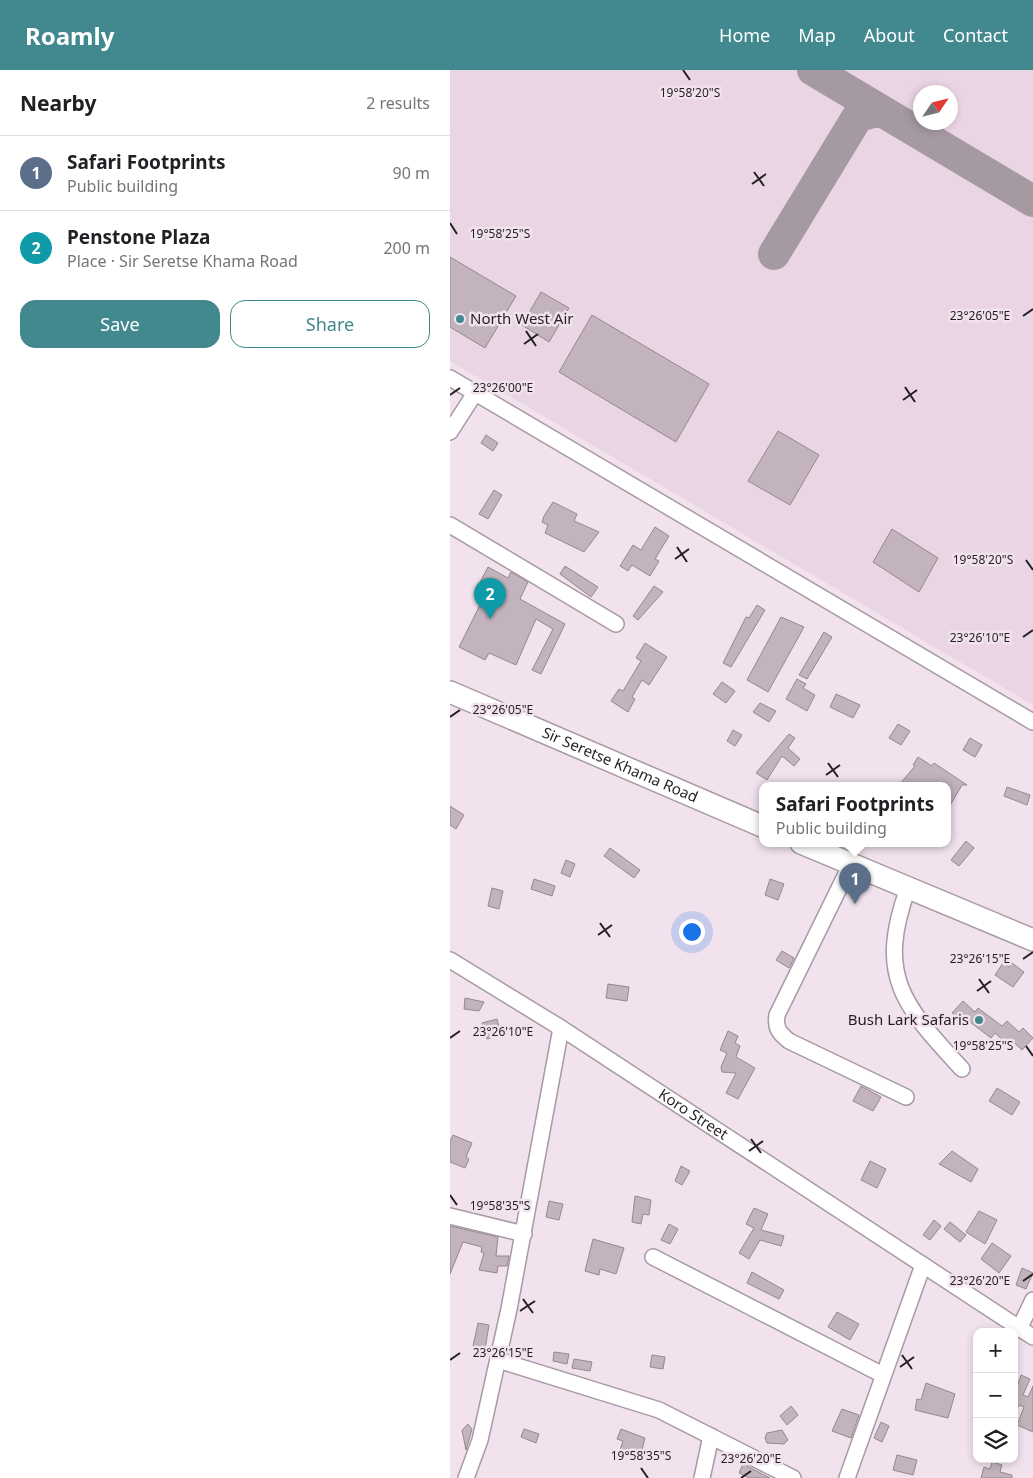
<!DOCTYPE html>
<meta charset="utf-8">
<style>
:root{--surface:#fff;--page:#f6f6f6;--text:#202124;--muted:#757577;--line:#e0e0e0;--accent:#41888f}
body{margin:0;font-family:"Noto Sans",sans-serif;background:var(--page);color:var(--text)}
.controls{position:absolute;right:15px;bottom:15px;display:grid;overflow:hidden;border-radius:10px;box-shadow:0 2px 8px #0003}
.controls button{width:45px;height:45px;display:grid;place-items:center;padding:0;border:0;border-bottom:1px solid var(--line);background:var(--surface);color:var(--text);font:25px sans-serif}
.compass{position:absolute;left:463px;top:15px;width:45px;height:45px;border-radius:50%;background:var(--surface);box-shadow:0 2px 8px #0003;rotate:55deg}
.you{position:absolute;left:241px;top:861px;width:18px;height:18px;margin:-12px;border:4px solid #fff;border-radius:50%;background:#1a73e8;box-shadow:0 0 0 8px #1a73e833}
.badge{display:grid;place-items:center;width:32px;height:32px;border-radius:50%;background:var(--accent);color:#fff;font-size:16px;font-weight:700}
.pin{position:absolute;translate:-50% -41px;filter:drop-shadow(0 1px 2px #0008)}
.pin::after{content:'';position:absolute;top:26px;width:18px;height:15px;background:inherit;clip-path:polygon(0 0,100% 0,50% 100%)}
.popup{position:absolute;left:309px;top:712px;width:192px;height:65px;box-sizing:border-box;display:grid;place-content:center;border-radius:10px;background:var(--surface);filter:drop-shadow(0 1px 4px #0005);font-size:16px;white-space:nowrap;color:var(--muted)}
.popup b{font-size:19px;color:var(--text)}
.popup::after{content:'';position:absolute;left:50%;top:100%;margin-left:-10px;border:10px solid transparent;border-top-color:var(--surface)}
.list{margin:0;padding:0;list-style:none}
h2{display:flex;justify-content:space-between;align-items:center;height:65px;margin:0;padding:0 20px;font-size:21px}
h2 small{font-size:16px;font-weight:400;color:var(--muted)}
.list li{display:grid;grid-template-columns:32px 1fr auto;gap:15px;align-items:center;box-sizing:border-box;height:75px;padding:0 20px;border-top:1px solid var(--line)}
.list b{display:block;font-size:19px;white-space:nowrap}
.list p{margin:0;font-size:16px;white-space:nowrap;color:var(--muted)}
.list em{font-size:16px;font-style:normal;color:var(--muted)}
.actions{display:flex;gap:10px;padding:15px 20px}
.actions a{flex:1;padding:11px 0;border:1px solid var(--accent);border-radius:15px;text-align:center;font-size:18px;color:var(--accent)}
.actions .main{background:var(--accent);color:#fff}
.icon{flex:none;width:28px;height:28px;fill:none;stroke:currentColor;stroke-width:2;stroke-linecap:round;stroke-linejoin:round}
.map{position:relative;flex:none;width:583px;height:1408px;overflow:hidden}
header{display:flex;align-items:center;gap:30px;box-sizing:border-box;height:70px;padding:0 25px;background:var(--accent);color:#fff}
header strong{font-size:24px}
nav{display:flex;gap:28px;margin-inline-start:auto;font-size:18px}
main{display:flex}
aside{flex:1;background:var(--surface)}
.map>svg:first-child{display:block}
.built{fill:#ead5e4;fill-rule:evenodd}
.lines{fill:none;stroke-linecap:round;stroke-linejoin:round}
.taxiway{stroke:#a69aa2;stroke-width:32}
.building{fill:#c2b3bd;stroke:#958891}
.street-casing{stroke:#a89aa4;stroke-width:18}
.secondary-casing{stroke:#a89aa4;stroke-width:24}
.street{stroke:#fff;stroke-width:15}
.secondary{stroke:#fff;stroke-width:21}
.ticks{fill:none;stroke:#241f23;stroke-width:2}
.poi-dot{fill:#41888f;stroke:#f1e2ed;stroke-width:2}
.labels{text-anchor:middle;stroke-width:5;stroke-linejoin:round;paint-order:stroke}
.poi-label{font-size:15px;fill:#241f23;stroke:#f1e2ed;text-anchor:start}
.street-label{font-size:15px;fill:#241f23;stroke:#f1e2ed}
.ticks-label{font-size:12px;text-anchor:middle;fill:#241f23;stroke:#f1e2ed;stroke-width:5;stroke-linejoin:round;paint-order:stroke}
</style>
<header>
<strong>Roamly</strong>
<nav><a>Home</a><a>Map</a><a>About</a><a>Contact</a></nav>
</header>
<main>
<aside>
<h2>Nearby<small>2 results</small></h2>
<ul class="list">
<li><span class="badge" style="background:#5c6f8a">1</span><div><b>Safari Footprints</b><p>Public building</p></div><em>90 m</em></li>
<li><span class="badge" style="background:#0f9aa8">2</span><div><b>Penstone Plaza</b><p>Place · Sir Seretse Khama Road</p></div><em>200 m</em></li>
</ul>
<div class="actions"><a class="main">Save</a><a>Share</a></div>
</aside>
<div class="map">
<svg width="583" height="1408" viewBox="0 0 583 1408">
<rect width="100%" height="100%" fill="#f1e2ed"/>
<path class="built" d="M0 0H583V635L0 291ZM470 22H500V52H470Z"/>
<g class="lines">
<path class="taxiway" d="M363 0 583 131
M324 184 408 46 427 41 437 44"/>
</g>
<path class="building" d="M0 187 66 226 35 278 0 257Z
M91 222 119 238 99 272 72 255Z
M142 245 259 314 226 372 109 302Z
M328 361 369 385 340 435 298 411Z
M36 365 48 373 43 381 31 373Z
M44 420 52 425 38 449 29 444Z
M103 432 127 444 124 451 149 462 134 482 95 463 98 455 92 452 94 446Z
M205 457 219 466 205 489 209 491 200 506 182 495 178 501 170 496 183 475 191 480Z
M442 459 488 488 469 522 423 492Z
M115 496 148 517 141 527 110 504Z
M38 497 58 508 61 502 78 512 70 529 115 554 91 604 82 600 103 559 86 549 66 595 39 583 35 590 9 577 37 521 28 516Z
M204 516 213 522 188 550 183 546Z
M307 535 315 540 281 597 273 593 296 547 299 548Z
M331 547 354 557 318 622 297 610Z
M374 562 382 567 357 609 349 605Z
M195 573 217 587 199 615 192 610 182 627 185 629 178 642 161 631 169 619 173 621 191 591 186 588Z
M347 609 356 614 353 618 365 625 357 641 336 629Z
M272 612 285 621 276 633 263 624Z
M386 624 410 635 403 648 380 637Z
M310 633 326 641 319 652 303 642Z
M448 654 460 661 451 675 439 668Z
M283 660 292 665 285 676 277 671Z
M339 664 345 668 338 678 350 689 344 696 332 686 317 710 306 703Z
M520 668 532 675 525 687 513 680Z
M468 687 482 696 484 693 517 715H512L498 739V715H449L465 696 463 695Z
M557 717 580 725 577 735 554 726Z
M0 736 14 745 6 759 0 755Z
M516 771 524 778 509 796 501 790Z
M160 778 190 800 184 808 154 786Z
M116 790 125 794 120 807 111 803Z
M84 809 105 816 102 826 81 819Z
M320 809 334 814 328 830 315 825Z
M42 818 53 821 49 839 38 836Z
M332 881 344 888 339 898 326 890Z
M553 893 559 897 562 893 574 902 563 917 545 905Z
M158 914 179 917 177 931 156 928Z
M15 928 34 932 29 941 14 939Z
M513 931 525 942 528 938 552 956 557 951 569 962 573 958 583 968 572 980 560 969 556 973 545 963 541 968 516 949 513 953 502 943Z
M47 949 51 965 37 969 32 953Z
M278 961 288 966 285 973 290 976 286 987 305 998 288 1029 276 1023 286 1003 272 1002 271 997 277 983 270 980Z
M411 1016 431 1027 423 1041 403 1031Z
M547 1018 570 1032 562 1045 539 1031Z
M3 1065 22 1073 16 1087 19 1089 15 1098 0 1092V1071Z
M502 1081 528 1099 521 1112 489 1094Z
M420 1091 436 1099 427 1118 411 1110Z
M231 1096 240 1101 232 1115 225 1111Z
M185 1126 201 1130 199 1145 193 1144 191 1154 182 1152Z
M99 1131 113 1134 109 1150 96 1147Z
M304 1138 318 1144 311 1160 334 1166 331 1176 310 1170 299 1189 289 1183 304 1158 296 1154Z
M529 1141 547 1150 535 1174 516 1162Z
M484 1150 491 1156 480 1170 473 1165Z
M500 1152 516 1165 510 1172 494 1159Z
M219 1154 228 1159 220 1174 211 1170Z
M0 1156 48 1167 46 1186H59L57 1196H48L47 1203 29 1200 34 1183 31 1182 32 1177 13 1172 0 1204Z
M143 1169 174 1178 166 1204 150 1199 149 1205 135 1201Z
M542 1173 561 1186 549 1203 531 1189Z
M572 1198 583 1203 576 1219 566 1215Z
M302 1202 334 1220 329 1229 297 1213Z
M387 1242 409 1254 400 1270 378 1257Z
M28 1253 39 1255 35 1279 23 1276Z
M104 1282 119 1284 117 1294 103 1291Z
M202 1285 215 1287 213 1299 200 1297Z
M124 1289 142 1292 140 1301 122 1298Z
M571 1305 580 1309 573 1325 578 1327 583 1316V1362L567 1355 574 1337 569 1335 564 1346V1312L568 1314Z
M476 1313 505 1324 498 1348 465 1340 467 1329 471 1330Z
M341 1336 348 1345 337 1355 330 1346Z
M392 1339 409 1345 401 1368 382 1361Z
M431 1352 439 1356 432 1372 424 1368Z
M18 1354 22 1359 16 1380 12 1360Z
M74 1359 89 1364 86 1373 71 1367Z
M171 1359 195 1368 190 1388 170 1380 173 1371 167 1369Z
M332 1360 338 1370 334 1374 317 1373 315 1368 317 1363Z
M447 1385 467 1390 463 1405 443 1400Z
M542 1392 552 1395 550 1402 562 1405V1408H531L534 1397 540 1399Z
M293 1394 320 1408H299L289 1403Z"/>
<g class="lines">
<defs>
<g id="street">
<path d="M0 308 583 652"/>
<path d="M0 362 25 323"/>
<path d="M0 455 166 554"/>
<path d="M401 794 327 945C325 958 329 963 339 971L456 1027"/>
<path d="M458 818C426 906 453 935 512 999"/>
<path id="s1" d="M0 890 111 958 583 1267"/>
<path d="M0 1146 74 1164"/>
<path d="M203 1187 433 1305"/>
<path d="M569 1259 583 1230"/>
<path d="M48 1290 209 1340 343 1408"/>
<path d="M16 1408 30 1370 59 1239 111 958"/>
<path d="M252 1408 261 1366"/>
<path d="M397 1408 473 1195"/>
</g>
<g id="secondary">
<path id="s2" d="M0 622 312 756"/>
<path d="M351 773 583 870"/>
</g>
</defs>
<use href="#street" class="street-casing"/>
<use href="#secondary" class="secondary-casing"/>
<use href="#street" class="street"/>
<use href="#secondary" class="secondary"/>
</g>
<path class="ticks" d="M233 0 240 10M304 102 314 116M302 114 316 104M0 153 7 164M573 246 583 239M76 261 86 276M74 274 88 264M455 317 465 332M0 325 10 318M453 330 467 320M227 477 237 492M225 489 239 479M576 490 583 500M573 567 583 560M0 647 10 640M378 693 388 707M376 705 390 695M150 853 160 867M148 865 162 855M573 889 583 882M529 909 539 923M527 921 541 911M0 968 10 961M576 976 583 986M301 1069 311 1083M299 1081 313 1071M0 1125 7 1135M573 1211 583 1204M73 1229 83 1243M70 1241 85 1231M452 1285 462 1299M0 1290 10 1283M450 1297 464 1287M191 1398 198 1408M291 1408 301 1401"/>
<g class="poi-dot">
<circle cx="10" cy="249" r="5"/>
<circle cx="529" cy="950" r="5"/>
</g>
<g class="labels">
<g class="poi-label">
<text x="20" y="254">North West Air</text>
<text x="519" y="955" text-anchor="end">Bush Lark Safaris</text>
</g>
<g class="street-label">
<text dy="5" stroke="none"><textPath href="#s2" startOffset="185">Sir Seretse Khama Road</textPath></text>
<text dy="5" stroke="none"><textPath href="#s1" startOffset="288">Koro Street</textPath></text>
</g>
</g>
<g class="ticks-label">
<text x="240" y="27">19°58'20"S</text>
<text x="50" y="168">19°58'25"S</text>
<text x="530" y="250">23°26'05"E</text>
<text x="53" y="322">23°26'00"E</text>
<text x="533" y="494">19°58'20"S</text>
<text x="530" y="572">23°26'10"E</text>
<text x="53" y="644">23°26'05"E</text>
<text x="530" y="893">23°26'15"E</text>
<text x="53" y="966">23°26'10"E</text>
<text x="533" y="980">19°58'25"S</text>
<text x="50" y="1140">19°58'35"S</text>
<text x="530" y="1215">23°26'20"E</text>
<text x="53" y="1287">23°26'15"E</text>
<text x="191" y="1390">19°58'35"S</text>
<text x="301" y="1393">23°26'20"E</text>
</g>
</svg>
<div class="controls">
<button>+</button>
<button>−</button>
<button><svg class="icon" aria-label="layers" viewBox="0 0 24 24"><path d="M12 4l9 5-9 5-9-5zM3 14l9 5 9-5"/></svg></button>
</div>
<svg class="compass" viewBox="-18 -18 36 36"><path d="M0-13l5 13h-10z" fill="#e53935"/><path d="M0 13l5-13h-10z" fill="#757577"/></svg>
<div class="you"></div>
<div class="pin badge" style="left:405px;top:834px;background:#5c6f8a">1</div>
<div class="popup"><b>Safari Footprints</b>Public building</div>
<div class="pin badge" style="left:40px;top:549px;background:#0f9aa8">2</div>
</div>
</main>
